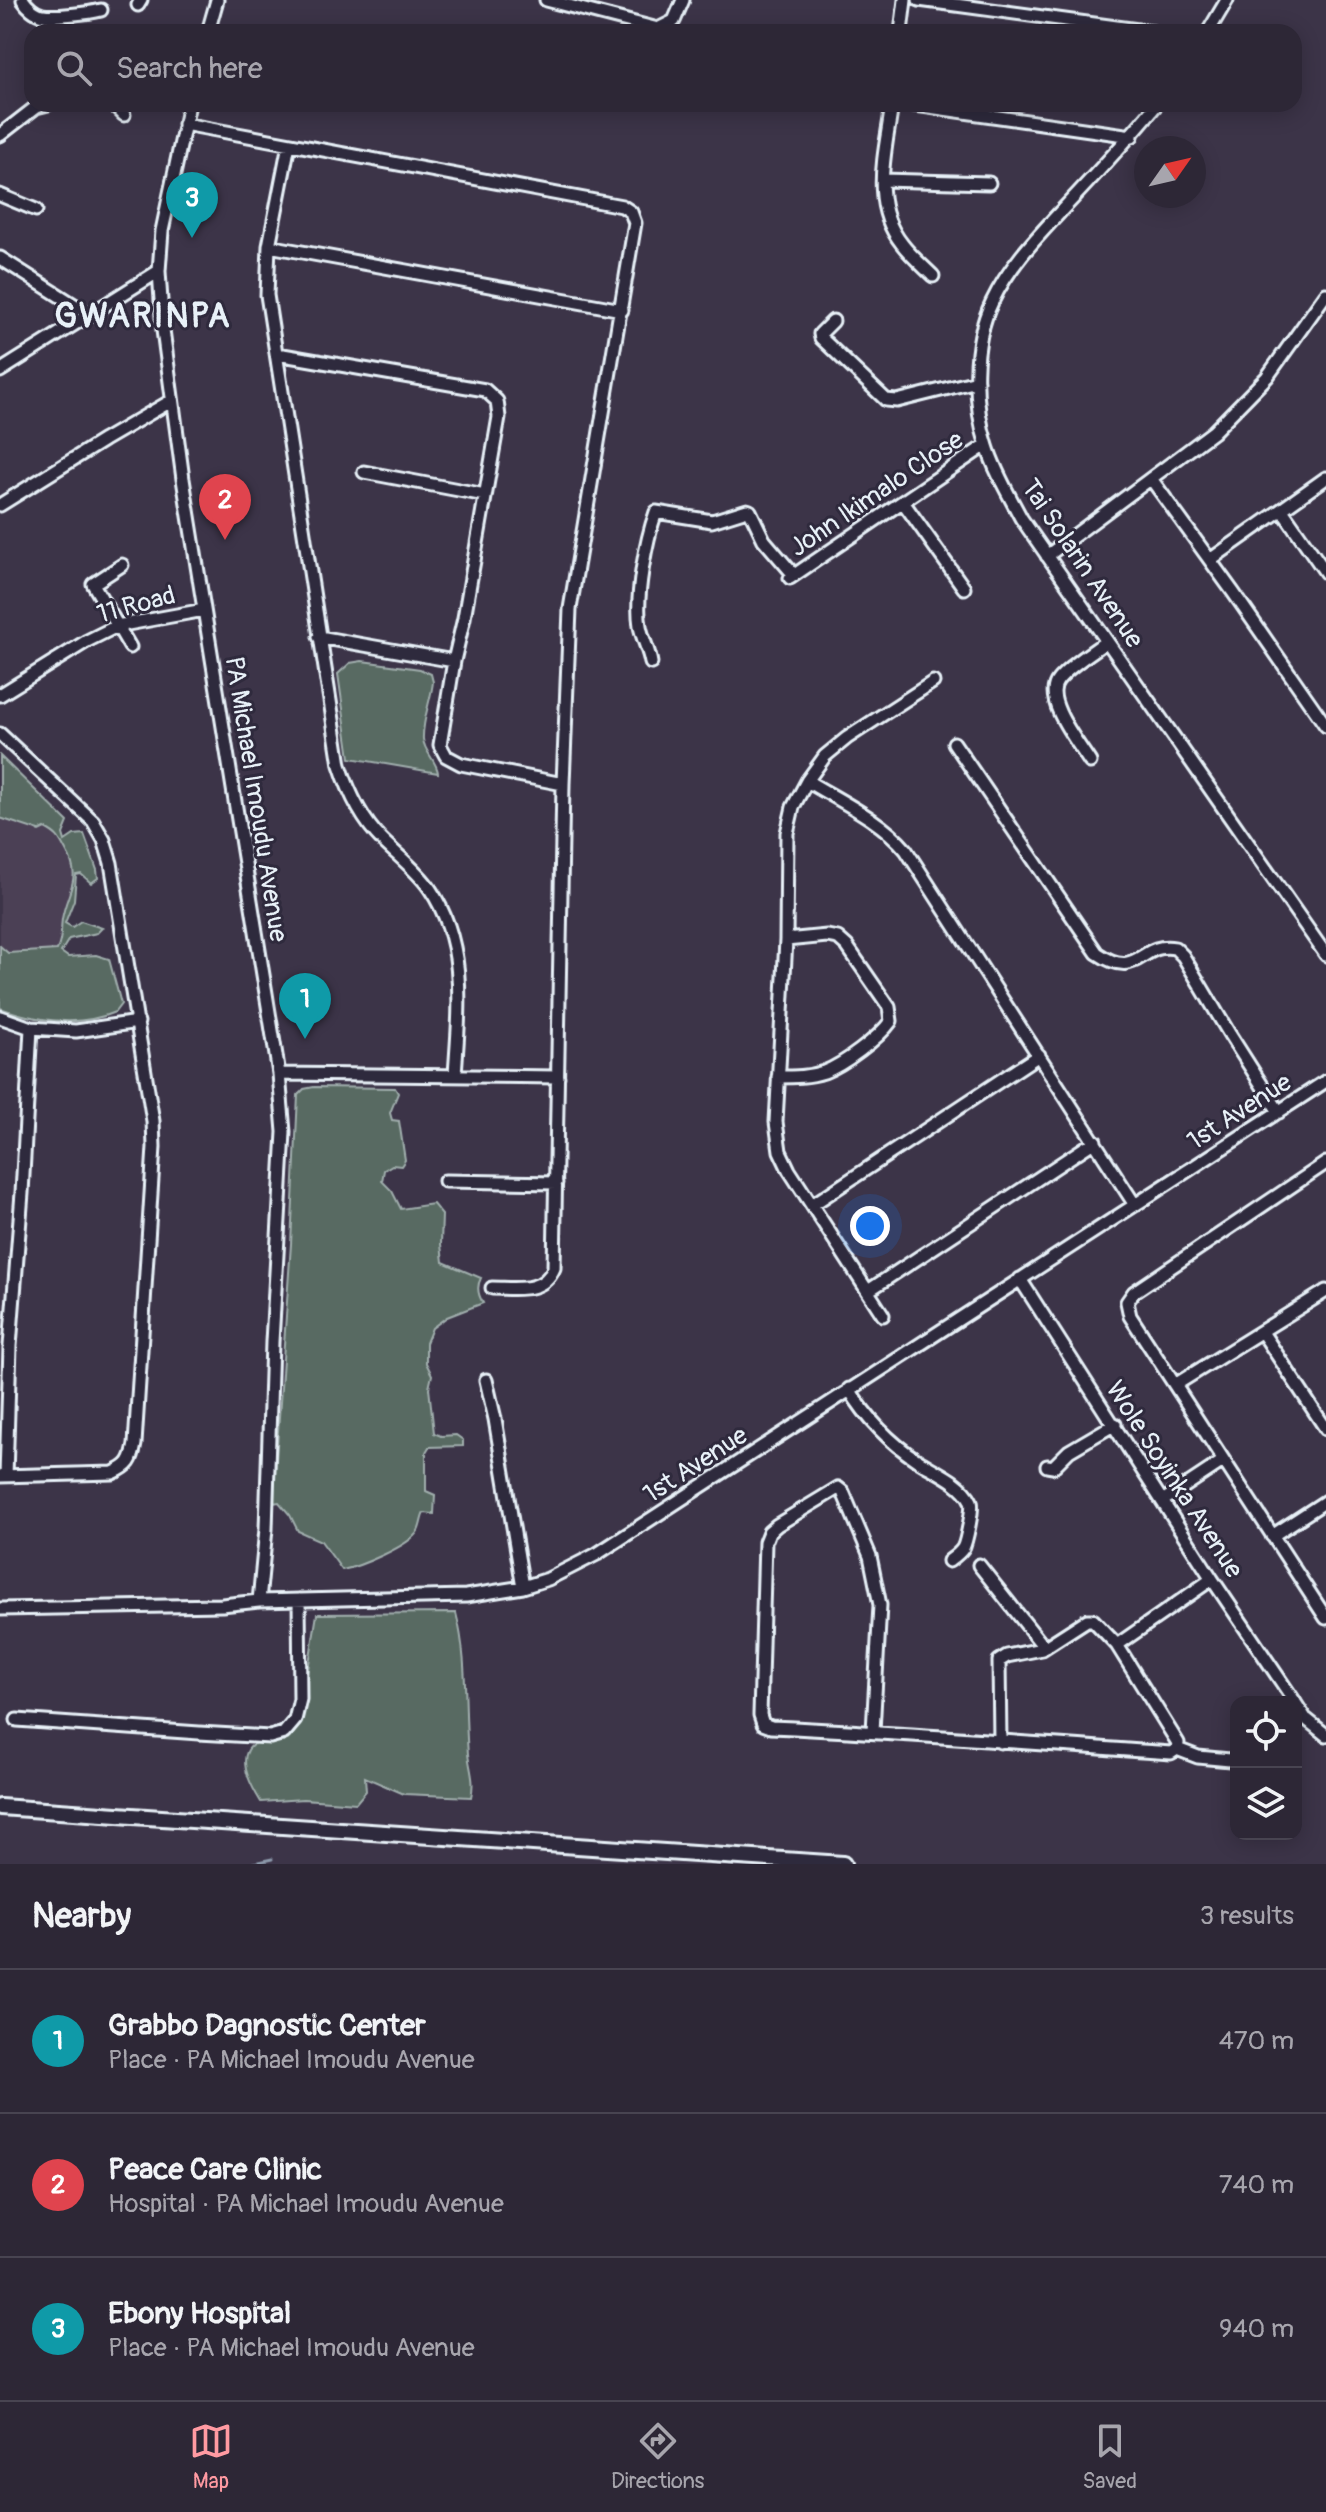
<!DOCTYPE html>
<meta charset="utf-8">
<style>
:root{--surface:#2d2736;--page:#393342;--text:#f1f3f6;--muted:#a7a5ad;--line:#484451;--accent:#ff9aa2}
body{margin:0;font-family:Pangolin,sans-serif;background:var(--page);color:var(--text)}
.controls{position:absolute;right:24px;bottom:24px;display:grid;overflow:hidden;border-radius:16px;box-shadow:0 4px 20px #0003}
.controls button{width:72px;height:72px;display:grid;place-items:center;padding:0;border:0;border-bottom:2px solid var(--line);background:var(--surface);color:var(--text);font:40px sans-serif}
.compass{position:absolute;left:1134px;top:136px;width:72px;height:72px;border-radius:50%;background:var(--surface);box-shadow:0 4px 20px #0003;rotate:56deg}
.you{position:absolute;left:870px;top:1226px;width:28px;height:28px;margin:-20px;border:6px solid #fff;border-radius:50%;background:#1a73e8;box-shadow:0 0 0 12px #1a73e833}
.badge{display:grid;place-items:center;width:52px;height:52px;border-radius:50%;background:var(--accent);color:#fff;font-size:26px;font-weight:700}
.pin{position:absolute;translate:-50% -66px;filter:drop-shadow(0 2px 4px #0008)}
.pin::after{content:'';position:absolute;top:42px;width:28px;height:24px;background:inherit;clip-path:polygon(0 0,100% 0,50% 100%)}
.list{margin:0;padding:0;list-style:none}
h2{display:flex;justify-content:space-between;align-items:center;height:104px;margin:0;padding:0 32px;font-size:34px}
h2 small{font-size:26px;font-weight:400;color:var(--muted)}
.list li{display:grid;grid-template-columns:52px 1fr auto;gap:24px;align-items:center;box-sizing:border-box;height:144px;padding:0 32px;border-top:2px solid var(--line)}
.list b{display:block;font-size:30px;white-space:nowrap}
.list p{margin:0;font-size:26px;white-space:nowrap;color:var(--muted)}
.list em{font-size:26px;font-style:normal;color:var(--muted)}
.icon{flex:none;width:44px;height:44px;fill:none;stroke:currentColor;stroke-width:2;stroke-linecap:round;stroke-linejoin:round}
.map{position:relative;flex:none;width:1326px;height:1864px;overflow:hidden}
.search{position:absolute;background:var(--surface);box-shadow:0 4px 20px #0003;left:24px;right:24px;top:24px;height:88px;display:flex;align-items:center;gap:20px;box-sizing:border-box;padding:0 28px;border-radius:24px;color:var(--muted);font-size:30px}
.sheet{height:536px;background:var(--surface)}
nav{display:flex;justify-content:space-around;align-items:center;box-sizing:border-box;height:112px;border-top:2px solid var(--line);background:var(--surface);font-size:22px;color:var(--muted)}
nav a{display:grid;justify-items:center;gap:4px}
nav .on{color:var(--accent)}
.map>svg:first-child{display:block}
.built{fill:#4c4055}
.green{fill:#596a62;stroke:#a0aead;stroke-width:2}
.lines{fill:none;stroke-linecap:round;stroke-linejoin:round}
.stream{stroke:#8c99ab;stroke-width:3}
.minor-casing{stroke:#e8f1f8;stroke-width:17}
.major-casing{stroke:#e8f1f8;stroke-width:20}
.minor{stroke:#2f2a3d;stroke-width:11}
.major{stroke:#2f2a3d;stroke-width:14}
.labels{text-anchor:middle;stroke-width:6;stroke-linejoin:round;paint-order:stroke}
.street-label{font-size:26px;fill:#e8f1f8;stroke:#2f2a3d}
.district-label{font-size:34px;font-weight:bold;letter-spacing:2px;fill:#e8f1f8;stroke:#2f2a3d}
</style>
<div class="map">
<svg width="1326" height="1864" viewBox="0 0 1326 1864">
<rect width="100%" height="100%" fill="#3c3448"/>
<filter id="ink" filterUnits="userSpaceOnUse"><feTurbulence type="fractalNoise" baseFrequency=".0125" numOctaves="2"/><feDisplacementMap in="SourceGraphic" scale="16" xChannelSelector="R" yChannelSelector="G"/><feConvolveMatrix kernelMatrix="1 2 1 2 8 2 1 2 1" color-interpolation-filters="sRGB"/></filter>
<g filter="url(#ink)">
<path class="built" d="M0 818 38 831 45 828 60 835 73 860 75 868 73 885 62 921 63 936 56 950 8 953 0 946Z"/>
<path class="green" d="M362 661 420 669 431 674 433 682C431 700 422 721 423 739 424 752 437 761 438 773L350 758 338 674 350 663Z
M0 756 68 822 63 834 65 841 74 835 84 834 97 870 98 878 91 883 81 874 76 875 74 900 65 923 72 927 81 921 102 928 97 933 69 939 61 952 68 957 96 955 109 959 121 1004 115 1012C78 1028 37 1021 0 1008V946L8 953 57 950C63 937 60 932 62 919 67 890 83 879 66 851 59 838 58 835 45 828L39 831 0 818Z
M314 1087 395 1088 398 1093 390 1113 392 1120 399 1121 405 1160 401 1166 392 1165 384 1170 382 1181 392 1191 401 1209 433 1204 442 1215 441 1244 443 1262 481 1278C476 1287 478 1295 483 1303L447 1317 432 1328 426 1343V1363L432 1375 429 1388 434 1433 441 1436 456 1435 463 1440V1446L429 1447 426 1452V1491L435 1495 434 1514 424 1513C421 1518 421 1526 418 1531 410 1546 358 1567 342 1570L321 1541 298 1531 290 1515 279 1502 273 1503 291 1244 298 1095 304 1089Z
M456 1613C468 1658 464 1707 468 1754 470 1770 475 1781 471 1797L404 1794 365 1777 366 1791 356 1803 303 1799 261 1802C253 1789 239 1765 248 1750 250 1746 255 1744 258 1741L284 1742 292 1735 299 1725 317 1614Z"/>
<g class="lines">
<path class="stream" d="M249 1864 272 1859"/>
<defs>
<path id="minor" d="M23 0C27 6 35 14 43 15 54 17 90 13 101 10
M546 0 658 29 674 21 683 0
M919 0 1153 32
M138 5 141 0
M208 32 217 0
M901 32 905 0
M1208 32 1227 0
M113 104 124 115
M189 104 162 231 159 271 163 330 183 479 279 1074 284 1132 272 1342 266 1529 259 1601
M892 104C886 152 869 203 902 244 911 256 923 266 933 276
M908 104 1132 136
M1157 104C1127 141 1095 175 1063 209 1036 238 1009 266 992 302 972 343 973 403 987 446 995 472 1009 495 1021 518L1326 955
M184 124 622 206 631 212 635 223 570 609 563 784 554 1268C543 1294 516 1288 492 1288
M0 135 36 107 48 104
M289 144 269 246 267 295 340 765C349 793 361 819 382 840 398 856 417 870 430 889 468 945 459 1012 455 1075
M883 180 989 183
M0 195 36 210
M269 246 622 310
M0 258 90 315
M833 321 820 334 821 338 886 400 897 401 977 381
M277 354 485 390 497 401 499 417 464 618 454 661 440 745 446 756 461 764 563 784
M0 371 159 271
M364 472 485 495
M1152 480 1233 592 1326 726
M903 502 964 588
M0 505 104 440 171 401
M1282 510 1326 573
M1047 556 1213 432 1267 377 1326 294
M1210 560 1326 478
M122 565 93 584 130 647
M790 578 986 445
M319 637 454 661
M651 663C649 650 642 638 640 626 635 597 646 540 656 512L712 521 747 510 750 511 764 540 794 575
M0 695 87 641 117 626 204 610
M0 734 93 821 104 840 111 863 153 1121 154 1147 135 1444C132 1461 129 1466 113 1473L0 1476
M954 743 1097 953C1140 982 1139 941 1175 948L1183 956 1230 1035 1279 1112
M1090 762C1079 744 1042 699 1058 680 1069 666 1092 652 1107 641
M807 781C840 801 881 820 906 850L1135 1205
M0 1017 31 1028 76 1031 138 1022
M279 1074 558 1077
M778 1077C794 1077 809 1077 824 1072 843 1065 879 1038 891 1021L889 1007 847 946 838 938 827 936 786 940
M1326 1163 1134 1292 1127 1302 1130 1316 1326 1618
M445 1181 556 1183
M812 1205 1039 1055
M1020 1279 1212 1579 1295 1702
M868 1291 1095 1141
M883 1315 789 1170 780 1151 776 1122 786 940 787 833 793 807 807 781 825 756 847 738 933 682
M1262 1332 1326 1429
M486 1380 495 1419 523 1587
M1175 1385 1326 1291
M849 1389C866 1417 889 1442 917 1460 934 1471 962 1482 971 1501 974 1506 966 1543 963 1548 960 1553 953 1558 949 1561
M1047 1466 1053 1467 1069 1451 1115 1424
M6 1476 10 1346 22 1193 31 1028
M1164 1500 1223 1461
M1272 1536 1326 1501
M979 1565 1044 1647
M0 1609 222 1605 259 1601 466 1596 523 1587 548 1579 597 1554 1326 1081
M1117 1645 1212 1579
M1296 1704 1305 1718 1326 1735
M17 1720 199 1733 270 1737 284 1733 295 1720 300 1699 299 1600
M873 1731 880 1605 870 1556 843 1492 838 1488 777 1525 769 1532 765 1542 760 1715 763 1724 771 1727C905 1733 1038 1744 1171 1753L1177 1749 1178 1743 1117 1645 1093 1620H1087L1042 1649 1007 1656 999 1661 1000 1742
M1177 1749 1198 1757 1230 1760"/>
<path id="major" d="M0 1807 843 1864"/>
</defs>
<use href="#minor" class="minor-casing"/>
<use href="#major" class="major-casing"/>
<use href="#minor" class="minor"/>
<use href="#major" class="major"/>
</g>
</g>
<g class="labels">
<g class="street-label">
<text transform="translate(876 493) rotate(-34)" y="9">John Ikimalo Close</text>
<text transform="translate(1083 563) rotate(56)" y="9">Tai Solarin Avenue</text>
<text transform="translate(136 604) rotate(-15)" y="9">11 Road</text>
<text transform="translate(257 799) rotate(81)" y="9">PA Michael Imoudu Avenue</text>
<text transform="translate(1239 1111) rotate(-33)" y="9">1st Avenue</text>
<text transform="translate(695 1464) rotate(-33)" y="9">1st Avenue</text>
<text transform="translate(1175 1479) rotate(57)" y="9">Wole Soyinka Avenue</text>
</g>
<g class="district-label">
<text x="143" y="327">GWARINPA</text>
</g>
</g>
</svg>
<div class="controls">
<button><svg class="icon" aria-label="locate" viewBox="0 0 24 24"><circle cx="12" cy="12" r="6"/><path d="M12 2v4M12 18v4M2 12h4M18 12h4"/></svg></button>
<button><svg class="icon" aria-label="layers" viewBox="0 0 24 24"><path d="M12 4l9 5-9 5-9-5zM3 14l9 5 9-5"/></svg></button>
</div>
<svg class="compass" viewBox="-18 -18 36 36"><path d="M0-13l5 13h-10z" fill="#e53935"/><path d="M0 13l5-13h-10z" fill="#a7a5ad"/></svg>
<div class="you"></div>
<div class="pin badge" style="left:305px;top:1039px;background:#0f9aa8">1</div>
<div class="pin badge" style="left:225px;top:540px;background:#e0444e">2</div>
<div class="pin badge" style="left:192px;top:238px;background:#0f9aa8">3</div>
<div class="search"><svg class="icon" aria-label="search" viewBox="0 0 24 24"><circle cx="10" cy="10" r="6"/><path d="M15 15l6 6"/></svg>Search here</div>
</div>
<section class="sheet">
<h2>Nearby<small>3 results</small></h2>
<ul class="list">
<li><span class="badge" style="background:#0f9aa8">1</span><div><b>Grabbo Dagnostic Center</b><p>Place · PA Michael Imoudu Avenue</p></div><em>470 m</em></li>
<li><span class="badge" style="background:#e0444e">2</span><div><b>Peace Care Clinic</b><p>Hospital · PA Michael Imoudu Avenue</p></div><em>740 m</em></li>
<li><span class="badge" style="background:#0f9aa8">3</span><div><b>Ebony Hospital</b><p>Place · PA Michael Imoudu Avenue</p></div><em>940 m</em></li>
</ul>
</section>
<nav>
<a class="on"><svg class="icon" aria-label="map" viewBox="0 0 24 24"><path d="M3 6l6-2 6 2 6-2v14l-6 2-6-2-6 2zM9 4v14M15 6v14"/></svg>Map</a>
<a><svg class="icon" aria-label="directions" viewBox="0 0 24 24"><path d="M12 3l9 9-9 9-9-9zM9 14v-3h6M13 9l2 2-2 2"/></svg>Directions</a>
<a><svg class="icon" aria-label="saved" viewBox="0 0 24 24"><path d="M7 4h10v16l-5-4-5 4z"/></svg>Saved</a>
</nav>
